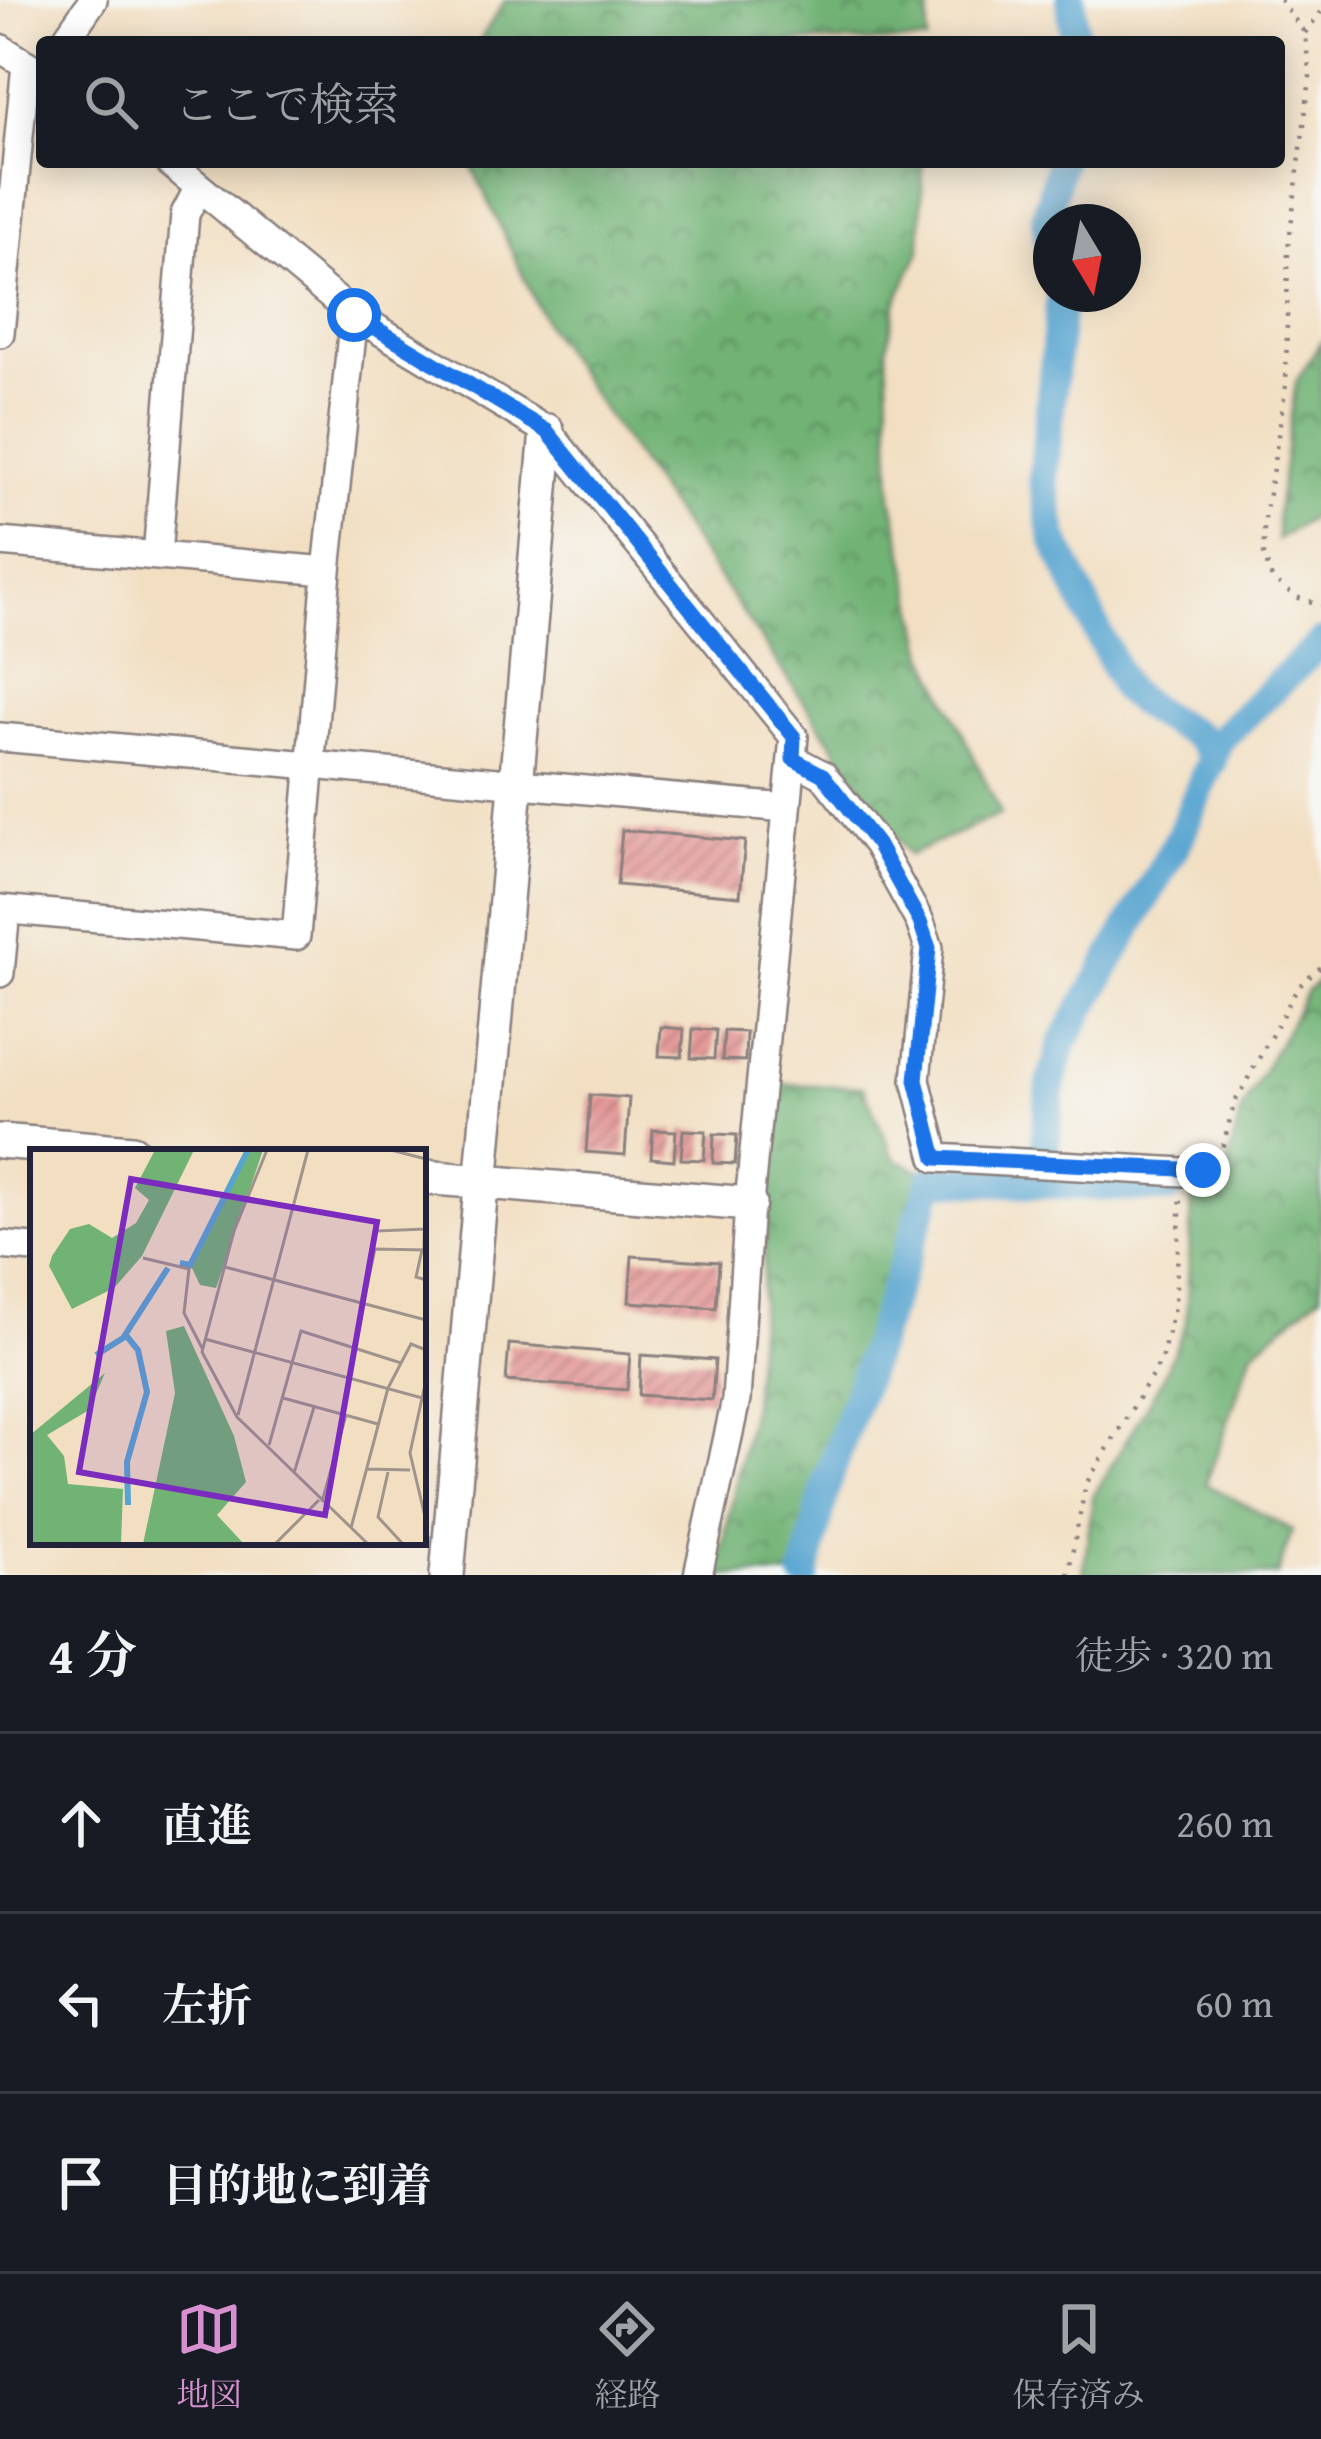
<!DOCTYPE html>
<html lang="ja">
<meta charset="utf-8">
<style>
:root{--surface:#171b24;--page:#242831;--text:#f1f3f6;--muted:#9ea1a6;--line:#363941;--accent:#d690ce}
body{margin:0;font-family:"Gentium Book Plus","Noto Serif JP",serif;background:var(--page);color:var(--text)}
.compass{position:absolute;left:1033px;top:204px;width:108px;height:108px;border-radius:50%;background:var(--surface);box-shadow:0 6px 30px #0003;rotate:170deg}
.stop{position:absolute;width:36px;height:36px;margin:-27px;border:9px solid #1a73e8;border-radius:50%;background:#fff}
.stop.end{background:#1a73e8;border-color:#fff;box-shadow:0 3px 12px #0008}
.list{margin:0;padding:0;list-style:none}
h2{display:flex;justify-content:space-between;align-items:center;height:156px;margin:0;padding:0 48px;font-size:51px}
h2 small{font-size:39px;font-weight:400;color:var(--muted)}
.list li{display:grid;grid-template-columns:78px 1fr auto;gap:36px;align-items:center;box-sizing:border-box;height:180px;padding:0 48px;border-top:3px solid var(--line)}
.list b{display:block;font-size:45px;white-space:nowrap}
.list em{font-size:39px;font-style:normal;color:var(--muted)}
.icon{flex:none;width:66px;height:66px;fill:none;stroke:currentColor;stroke-width:2;stroke-linecap:round;stroke-linejoin:round}
.map{position:relative;flex:none;width:1321px;height:1575px;overflow:hidden}
.search{position:absolute;background:var(--surface);box-shadow:0 6px 30px #0003;left:36px;right:36px;top:36px;height:132px;display:flex;align-items:center;gap:30px;box-sizing:border-box;padding:0 42px;border-radius:12px;color:var(--muted);font-size:45px}
.sheet{height:696px;background:var(--surface)}
nav{display:flex;justify-content:space-around;align-items:center;box-sizing:border-box;height:168px;border-top:3px solid var(--line);background:var(--surface);font-size:33px;color:var(--muted)}
nav a{display:grid;justify-items:center;gap:6px}
nav .on{color:var(--accent)}
.map>svg:first-child{display:block}
.forest{fill:url(#forest-crowns);stroke:#4a6a58;stroke-width:3}
.lines{fill:none;stroke-linecap:round;stroke-linejoin:round}
.canal{stroke:#57a4d0;stroke-width:30}
.building{fill:url(#building-hatch)}
.minor-casing{stroke:#8a807e;stroke-width:32}
.tertiary-casing{stroke:#8a807e;stroke-width:38}
.path{stroke:#8a807e;stroke-width:4.5;stroke-dasharray:3 9;stroke-linecap:butt}
.minor{stroke:#fff;stroke-width:27}
.tertiary{stroke:#fff;stroke-width:33}
.route{stroke:#1a73e8;stroke-width:15}
.inset-river{fill:none;stroke:#57a4d0;stroke-width:6}
.inset-road{fill:none;stroke:#9f938c;stroke-width:3}
.view{fill:#7b2cbf;fill-opacity:0.15;stroke:#7b2cbf;stroke-width:6}
.inset-edge{fill:none;stroke:#22223b;stroke-width:6}
</style>
<div class="map">
<svg width="1321" height="1575" viewBox="0 0 1321 1575">
<defs>
<pattern id="forest-crowns" width="20" height="18" patternUnits="userSpaceOnUse" patternTransform="scale(3)"><rect width="20" height="18" fill="#71b275"/><path d="M2 6a3 3 0 1 1 6 0M12 15a3 3 0 1 1 6 0" fill="none" stroke="#5c9061"/></pattern>
<pattern id="building-hatch" width="6" height="6" patternUnits="userSpaceOnUse" patternTransform="scale(3)"><rect width="6" height="6" fill="#e39594"/><path d="M-1 1l2-2M0 6l6-6M5 7l2-2" fill="none" stroke="#b8797a"/></pattern>
</defs>
<rect width="100%" height="100%" fill="#f6f6f2"/>
<filter id="ink" filterUnits="userSpaceOnUse"><feTurbulence type="fractalNoise" baseFrequency=".00833" numOctaves="2"/><feDisplacementMap in="SourceGraphic" scale="24" xChannelSelector="R" yChannelSelector="G"/><feConvolveMatrix kernelMatrix="1 2 1 2 8 2 1 2 1" color-interpolation-filters="sRGB"/></filter>
<filter id="wash" filterUnits="userSpaceOnUse"><feTurbulence type="fractalNoise" baseFrequency=".004" numOctaves="4" result="noise"/><feDisplacementMap in="SourceGraphic" scale="48" xChannelSelector="R" yChannelSelector="G"/><feGaussianBlur stdDeviation="2.7" result="paint"/><feColorMatrix in="noise" values="0 0 0 0 0 0 0 0 0 0 0 0 0 0 0 0 0 1.4 0 .05"/><feComposite in="paint" operator="in"/></filter>
<g filter="url(#wash)">
<rect width="100%" height="100%" fill="#f2dfc2"/>
<path class="forest" d="M505 0H929L927 42H479Z
M470 162H923L920 251 896 303 887 348 892 497 926 655 1001 814 909 855 549 331Z
M1321 341V511L1277 540V512L1296 382Z
M1321 979V1294L1253 1351 1206 1484 1292 1530 1278 1575H1083L1093 1497 1161 1381 1186 1323 1193 1182 1210 1180 1227 1168 1241 1111 1307 991Z
M779 1084 863 1087 894 1158 926 1174 819 1479 797 1575H717L752 1403Z"/>
<g class="lines">
<path class="canal" d="M1071 0 1075 42
M1051 256 1046 219 1060 162
M1061 294 1043 480 1054 538 1125 690 1155 713 1196 735 1207 748 1212 762
M1045 1145 1051 1083 1063 1043 1180 837 1219 740 1321 643
M805 1575 827 1482 933 1179 1168 1189"/>
</g>
<g id="blocks">
<path class="building" d="M622 830 745 841 740 896 617 885Z
M661 1027 684 1029 682 1057 659 1056Z
M693 1029 716 1030 714 1059 691 1058Z
M724 1031 746 1032 745 1061 722 1060Z
M590 1095 629 1098 625 1155 586 1152Z
M653 1130 676 1131 674 1160 651 1158Z
M683 1130 706 1131 704 1160 681 1159Z
M714 1134 737 1135 735 1164 713 1163Z
M632 1256 719 1262 716 1308 629 1302Z
M509 1344 630 1354 627 1390 506 1381Z
M641 1355 715 1360 712 1400 639 1395Z"/>
</g>
</g>
<g filter="url(#ink)">
<use href="#blocks" fill-opacity="0" stroke="#8a807e" stroke-width="3"/>
<g class="lines">
<defs>
<path id="minor" d="M64 42 93 0
M0 48 42 74
M169 162 354 315 547 431 794 737 749 1204 736 1400 698 1575
M0 333 26 64
M0 542 327 571
M157 556 185 214 198 189
M0 737 786 808
M793 759 823 775 877 844 920 922 929 948 916 1080 936 1158 1184 1172
M0 909 296 936 327 571 354 315
M0 973 6 910
M0 1245 33 1248"/>
<path id="tertiary" d="M0 1141 132 1152
M423 1177 749 1204
M447 1575 547 431"/>
</defs>
<use href="#minor" class="minor-casing"/>
<use href="#tertiary" class="tertiary-casing"/>
<path class="path" d="M1280 0 1305 33 1310 78 1288 249 1286 385 1264 525V555L1272 579 1296 597 1321 605
M1305 33 1321 12
M1211 1166 1219 1160 1234 1104 1298 987 1321 967
M1068 1575 1086 1484 1161 1361 1175 1303 1181 1197"/>
<use href="#minor" class="minor"/>
<use href="#tertiary" class="tertiary"/>
</g>
</g>
<g class="lines" filter="url(#ink)">
<path class="route" d="M354 315 547 431 794 737 793 759 823 775 877 844 920 922 929 948 916 1080 936 1158 1203 1170"/>
</g>
<g transform="translate(30 1149)">
<rect width="396" height="396" fill="#f2dfc2"/>
<path d="M125 1H164L112 107 84 139 42 160 19 117 22 107 40 80 59 75 82 89 106 74 119 51 105 39ZM220 1H233L186 139 170 136 161 117ZM154 177 204 287 216 333 187 366 214 395H113L145 244 136 182ZM75 224 59 261 17 286 34 307 38 335 93 340 91 395H0V286Z" fill="#71b275"/>
<path class="inset-river" d="M150 114 160 116 218 1M95 185 108 201 117 243 97 313 98 356M66 206 93 189 138 119"/>
<path class="inset-road" d="M237 1 204 82 172 203 207 268 338 395M361 1 396 10M347 82 395 80M392 101 386 128 396 131M394 101 395 43M113 109 159 120 154 164 172 199M195 118 396 171M175 190 396 250M324 197 345 100 396 101M396 231 380 304 396 372M253 249 348 275M208 266 278 1M239 296 271 182 371 214M336 320 380 321M358 323 348 368 373 395M264 324 284 258M292 353 316 266M321 379 358 239 381 195 396 201M245 395 289 351"/>
<path class="view" d="M101 30 347 73 295 366 49 323Z"/>
<rect width="396" height="396" class="inset-edge"/>
</g>
</svg>
<svg class="compass" viewBox="-18 -18 36 36"><path d="M0-13l5 13h-10z" fill="#e53935"/><path d="M0 13l5-13h-10z" fill="#9ea1a6"/></svg>
<div class="stop" style="left:354px;top:315px"></div>
<div class="stop end" style="left:1203px;top:1170px"></div>
<div class="search"><svg class="icon" aria-label="search" viewBox="0 0 24 24"><circle cx="10" cy="10" r="6"/><path d="M15 15l6 6"/></svg>ここで検索</div>
</div>
<section class="sheet">
<h2>4 分<small>徒歩 · 320 m</small></h2>
<ul class="list">
<li><svg class="icon" aria-label="ahead" viewBox="0 0 24 24"><path d="M12 20V5M6 11l6-6 6 6"/></svg><div><b>直進</b></div><em>260 m</em></li>
<li><svg class="icon" aria-label="left" viewBox="0 0 24 24"><path d="M17 20v-9H6M10 6l-5 5 5 5"/></svg><div><b>左折</b></div><em>60 m</em></li>
<li><svg class="icon" aria-label="arrive" viewBox="0 0 24 24"><path d="M6 21V4h12l-3 4 3 4H6"/></svg><div><b>目的地に到着</b></div></li>
</ul>
</section>
<nav>
<a class="on"><svg class="icon" aria-label="map" viewBox="0 0 24 24"><path d="M3 6l6-2 6 2 6-2v14l-6 2-6-2-6 2zM9 4v14M15 6v14"/></svg>地図</a>
<a><svg class="icon" aria-label="directions" viewBox="0 0 24 24"><path d="M12 3l9 9-9 9-9-9zM9 14v-3h6M13 9l2 2-2 2"/></svg>経路</a>
<a><svg class="icon" aria-label="saved" viewBox="0 0 24 24"><path d="M7 4h10v16l-5-4-5 4z"/></svg>保存済み</a>
</nav>
